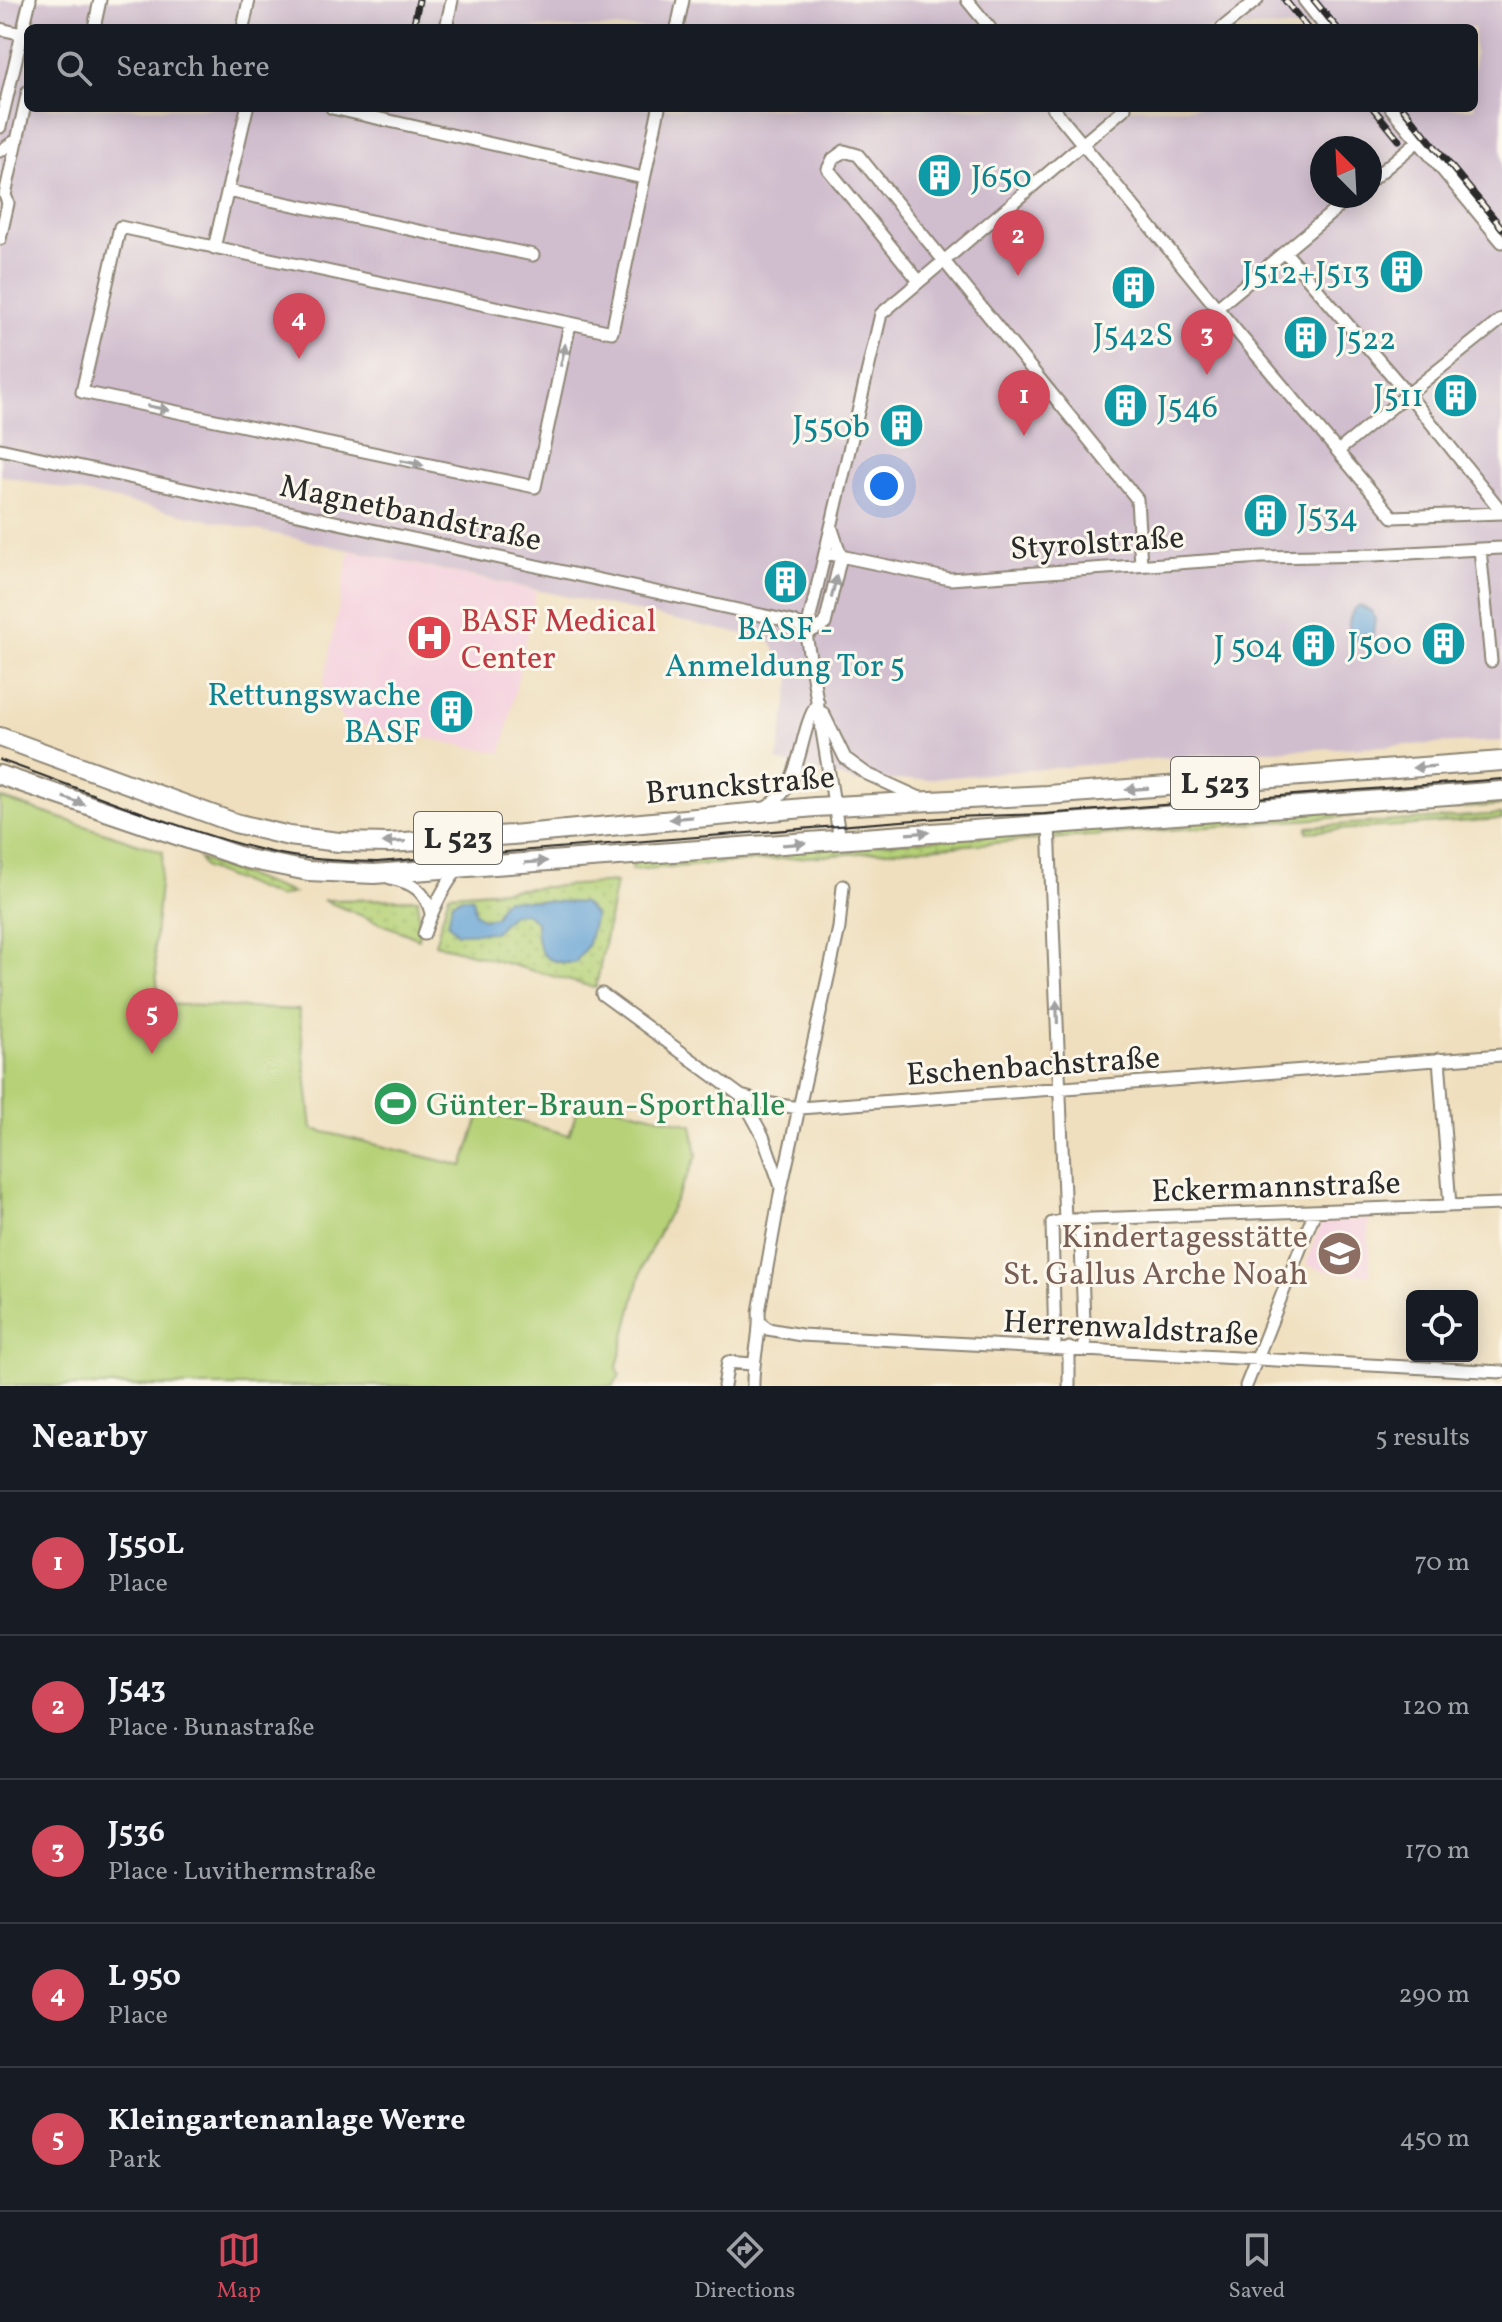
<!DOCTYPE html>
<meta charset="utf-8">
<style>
:root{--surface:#171b24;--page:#20242c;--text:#f1f3f6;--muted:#9ea1a6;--line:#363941;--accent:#d1495b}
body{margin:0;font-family:Vollkorn,serif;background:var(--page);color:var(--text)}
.controls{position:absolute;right:24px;bottom:24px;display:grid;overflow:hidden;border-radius:12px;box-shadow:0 4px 20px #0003}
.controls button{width:72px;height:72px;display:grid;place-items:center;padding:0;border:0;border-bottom:2px solid var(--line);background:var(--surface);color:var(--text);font:40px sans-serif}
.compass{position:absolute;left:1310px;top:136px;width:72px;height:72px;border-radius:50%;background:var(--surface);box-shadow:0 4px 20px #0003;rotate:336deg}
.you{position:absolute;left:884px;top:486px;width:28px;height:28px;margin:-20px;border:6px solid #fff;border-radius:50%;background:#1a73e8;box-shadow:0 0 0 12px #1a73e833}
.badge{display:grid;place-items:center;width:52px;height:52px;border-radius:50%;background:var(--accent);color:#fff;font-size:26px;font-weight:700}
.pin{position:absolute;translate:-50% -66px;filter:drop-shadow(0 2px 4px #0008)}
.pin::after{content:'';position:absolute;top:42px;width:28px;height:24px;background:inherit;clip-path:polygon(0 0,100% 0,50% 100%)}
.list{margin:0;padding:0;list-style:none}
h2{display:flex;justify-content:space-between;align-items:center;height:104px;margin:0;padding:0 32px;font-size:34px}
h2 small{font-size:26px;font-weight:400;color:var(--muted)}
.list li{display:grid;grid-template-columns:52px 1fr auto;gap:24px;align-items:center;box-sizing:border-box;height:144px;padding:0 32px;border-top:2px solid var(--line)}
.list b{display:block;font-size:30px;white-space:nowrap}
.list p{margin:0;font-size:26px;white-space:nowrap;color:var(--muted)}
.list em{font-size:26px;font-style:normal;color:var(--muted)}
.icon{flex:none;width:44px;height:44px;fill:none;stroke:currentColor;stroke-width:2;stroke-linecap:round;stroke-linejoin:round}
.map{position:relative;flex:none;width:1502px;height:1386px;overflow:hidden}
.search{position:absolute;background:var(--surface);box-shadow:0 4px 20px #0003;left:24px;right:24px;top:24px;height:88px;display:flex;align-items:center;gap:20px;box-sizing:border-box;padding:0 28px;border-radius:12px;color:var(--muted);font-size:30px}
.sheet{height:824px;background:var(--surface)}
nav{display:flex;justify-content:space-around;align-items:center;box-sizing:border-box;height:112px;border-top:2px solid var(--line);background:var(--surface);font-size:22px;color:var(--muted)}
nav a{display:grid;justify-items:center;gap:4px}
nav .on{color:var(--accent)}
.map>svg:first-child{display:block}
.built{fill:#f4cfde}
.industrial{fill:#d0bdce;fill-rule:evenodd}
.grass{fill:url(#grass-dots);stroke:#707e51;stroke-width:2}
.garden{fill:#b6d177;stroke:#707e51;stroke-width:2}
.water{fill:#62a0d3;stroke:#46667f;stroke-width:2}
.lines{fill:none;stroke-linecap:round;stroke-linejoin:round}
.street-casing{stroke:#8d8574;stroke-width:15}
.primary-casing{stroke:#8d8574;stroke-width:22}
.street{stroke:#fff;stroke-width:11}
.primary{stroke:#fff;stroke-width:18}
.tram{stroke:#2b2b2b;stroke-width:2}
.rail-casing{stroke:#2b2b2b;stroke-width:7}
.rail{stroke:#fbf7ec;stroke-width:4;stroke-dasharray:12;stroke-linecap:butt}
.oneway{fill:#a0a0a0}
.labels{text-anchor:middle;stroke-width:6;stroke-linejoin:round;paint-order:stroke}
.shield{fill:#fbf7ec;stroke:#696865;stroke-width:2}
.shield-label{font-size:30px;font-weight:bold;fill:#2b2b2b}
.culture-label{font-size:32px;fill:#0d838f;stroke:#fbf7ec;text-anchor:end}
.street-label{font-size:32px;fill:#2b2b2b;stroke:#fbf7ec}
.health-label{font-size:32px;fill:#be3a42;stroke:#fbf7ec;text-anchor:start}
.leisure-label{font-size:32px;fill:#27864d;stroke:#fbf7ec;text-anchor:start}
.education-label{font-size:32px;fill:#785e54;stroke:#fbf7ec;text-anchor:end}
</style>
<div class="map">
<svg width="1502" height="1386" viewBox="0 0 1502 1386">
<defs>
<pattern id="grass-dots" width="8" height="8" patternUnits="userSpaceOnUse" patternTransform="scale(2)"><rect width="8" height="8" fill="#b6d177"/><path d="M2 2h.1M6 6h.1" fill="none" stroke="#9db467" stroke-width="1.8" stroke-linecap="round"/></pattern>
</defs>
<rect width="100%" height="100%" fill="#fbf7ec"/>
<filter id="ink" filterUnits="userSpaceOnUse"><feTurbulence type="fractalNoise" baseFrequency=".0125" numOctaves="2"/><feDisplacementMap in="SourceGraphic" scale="16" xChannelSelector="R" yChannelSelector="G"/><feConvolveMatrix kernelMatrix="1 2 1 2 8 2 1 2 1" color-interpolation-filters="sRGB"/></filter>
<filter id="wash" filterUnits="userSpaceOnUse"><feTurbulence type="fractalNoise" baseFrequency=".006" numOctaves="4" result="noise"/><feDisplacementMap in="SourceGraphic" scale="32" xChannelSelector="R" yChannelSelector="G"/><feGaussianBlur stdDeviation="1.8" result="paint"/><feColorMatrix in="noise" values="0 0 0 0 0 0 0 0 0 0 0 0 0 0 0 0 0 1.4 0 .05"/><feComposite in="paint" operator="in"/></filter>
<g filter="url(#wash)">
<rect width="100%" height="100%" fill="#efdfbe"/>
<path class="built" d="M350 551 536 591 502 753 344 722 323 685Z
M1368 1219 1370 1275 1323 1271 1306 1264 1322 1220Z"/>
<path class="industrial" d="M0 0H1502V741L1219 753 929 779 858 782 777 761 791 679 769 640 0 475ZM28 28H1474V108H28ZM1322 148H1370V196H1322Z"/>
<path class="grass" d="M1502 799V805L632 870 633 861Z
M1502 814V819L1307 832V827Z
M199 859 293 893 278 897 205 868Z
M616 882 596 988 435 944 449 894Z
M418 899 419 939 323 900Z"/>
<path class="garden" d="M0 798 163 852 154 947 159 1004 299 1010 312 1129 463 1166 481 1111 569 1135 581 1098 692 1125 697 1156 643 1265 617 1367 620 1375 613 1386H0Z"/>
<path class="water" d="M1359 606 1371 611 1375 619 1372 640 1364 643 1357 642C1347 631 1347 622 1354 609Z
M462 897 473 898 475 913 483 919 495 917 502 902 506 899 583 903 595 915 588 944 575 963C542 964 536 952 536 921L525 913 512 914 494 932 457 933 448 923 452 903Z"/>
</g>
<g filter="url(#ink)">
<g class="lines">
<defs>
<path id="street" d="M967 0 990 28
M1304 0 1326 28
M94 28 100 0
M243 28 249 0
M446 28 452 0
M677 28 683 0
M1222 28 1257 0
M0 29 27 35
M332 108 643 178
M1053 108 1217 308 1393 517 1502 513
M1391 108 1502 242
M0 127 30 0
M0 151 18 139
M1370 181 1418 141
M228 191 533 255
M0 239 8 203 5 195 28 91
M214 248 247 108
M1285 252 1408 394 1338 451
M919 281 828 169 833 159 844 151 858 155 1137 499 1141 565
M1217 308 1352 196
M1502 319 1408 394 1502 512
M570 324 535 487 82 392 120 227 612 332 659 108
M0 449 793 622 799 625 806 634
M1480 549 1502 548
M826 553 950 579 1262 557 1374 555 1480 549 1491 661
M806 634 825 624 841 556 832 529
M823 713 845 758 867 774 920 798
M764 809C805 786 796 736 818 702
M1049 824 1065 1220
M840 840 806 634 881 314 1125 108
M390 878C412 883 425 890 431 913
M424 934C432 911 443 887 459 868
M602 994 741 1096 765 1103 800 1108 1502 1055
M1439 1059 1450 1206
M741 1096 763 1136 780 1184
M1080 1219 1085 1348
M760 1323 768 1329 801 1335 1502 1372
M1055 1347 1052 1223 1065 1220 1502 1204
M724 1386 728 1362 752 1364
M753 1386C752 1361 761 1337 759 1312L781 1189 839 928 843 886
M1069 1386V1348
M1246 1386 1315 1211"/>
<path id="primary" d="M0 737 235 823 289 836 339 842 389 843 512 835 815 807 1047 795 1502 761
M0 775 247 859 308 871 374 874 1502 791"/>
</defs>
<use href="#street" class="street-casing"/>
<use href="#primary" class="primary-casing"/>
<use href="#street" class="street"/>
<use href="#primary" class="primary"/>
<path class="tram" d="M0 760C86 790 179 831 267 851 303 860 340 861 377 862L953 817 1044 814 1502 779"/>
<defs>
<path id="rail" d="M1285 0 1307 28
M1314 0 1337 28
M413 28 419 0
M1373 108 1399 140
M1403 108 1502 228"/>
</defs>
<use href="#rail" class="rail-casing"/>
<use href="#rail" class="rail"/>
</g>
<defs><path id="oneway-solid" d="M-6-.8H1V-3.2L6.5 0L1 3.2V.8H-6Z" transform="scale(2)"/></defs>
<g class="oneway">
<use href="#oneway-solid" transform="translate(563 355) rotate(-78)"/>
<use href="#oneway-solid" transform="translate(158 408) rotate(12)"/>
<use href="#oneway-solid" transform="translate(412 463) rotate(12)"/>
<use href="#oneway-solid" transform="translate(834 587) rotate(-77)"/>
<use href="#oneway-solid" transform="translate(1424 767) rotate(176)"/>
<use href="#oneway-solid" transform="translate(1137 789) rotate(176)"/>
<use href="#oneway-solid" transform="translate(74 801) rotate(19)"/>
<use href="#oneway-solid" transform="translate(681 818) rotate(175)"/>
<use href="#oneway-solid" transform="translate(918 833) rotate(-4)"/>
<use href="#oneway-solid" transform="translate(394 842) rotate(178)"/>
<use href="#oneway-solid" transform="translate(794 844) rotate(-4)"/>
<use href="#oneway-solid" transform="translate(536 862) rotate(-4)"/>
<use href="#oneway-solid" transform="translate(1057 1012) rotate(-92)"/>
</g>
</g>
<defs>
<symbol id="building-disc" viewBox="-11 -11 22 22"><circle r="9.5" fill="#0f9aa8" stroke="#fbf7ec"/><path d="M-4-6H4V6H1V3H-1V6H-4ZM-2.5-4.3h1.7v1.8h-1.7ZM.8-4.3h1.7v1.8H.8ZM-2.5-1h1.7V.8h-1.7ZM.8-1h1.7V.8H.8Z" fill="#fff"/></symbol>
<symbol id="hospital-disc" viewBox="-11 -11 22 22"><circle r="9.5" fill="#e0444e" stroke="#fbf7ec"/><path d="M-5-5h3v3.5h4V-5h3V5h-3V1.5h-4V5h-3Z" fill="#fff"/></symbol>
<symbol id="stadium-disc" viewBox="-11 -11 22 22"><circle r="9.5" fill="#2e9e5b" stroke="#fbf7ec"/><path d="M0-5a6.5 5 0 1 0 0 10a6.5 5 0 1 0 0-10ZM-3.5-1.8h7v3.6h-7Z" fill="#fff"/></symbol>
<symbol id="school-disc" viewBox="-11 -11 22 22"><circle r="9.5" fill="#8d6e63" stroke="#fbf7ec"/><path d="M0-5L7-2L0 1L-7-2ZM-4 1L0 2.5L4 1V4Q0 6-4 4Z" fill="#fff"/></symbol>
</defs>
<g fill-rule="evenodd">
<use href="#building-disc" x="914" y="150" width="51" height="51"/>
<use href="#building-disc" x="1376" y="246" width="51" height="51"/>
<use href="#building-disc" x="1108" y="262" width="51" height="51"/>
<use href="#building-disc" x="1280" y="312" width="51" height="51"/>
<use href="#building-disc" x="1430" y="370" width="51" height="51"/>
<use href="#building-disc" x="1100" y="380" width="51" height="51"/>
<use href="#building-disc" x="876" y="400" width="51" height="51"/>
<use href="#building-disc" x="1240" y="490" width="51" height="51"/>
<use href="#building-disc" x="760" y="556" width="51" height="51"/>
<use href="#hospital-disc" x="404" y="612" width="51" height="51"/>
<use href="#building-disc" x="1418" y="618" width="51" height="51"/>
<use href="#building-disc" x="1288" y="620" width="51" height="51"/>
<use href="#building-disc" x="426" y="686" width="51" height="51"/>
<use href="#stadium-disc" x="370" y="1078" width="51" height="51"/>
<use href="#school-disc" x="1314" y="1228" width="51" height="51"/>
</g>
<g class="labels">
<g class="shield">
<rect x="1171" y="757" width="88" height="52" rx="6"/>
<rect x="414" y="812" width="88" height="52" rx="6"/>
</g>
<g class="shield-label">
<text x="1215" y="793">L 523</text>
<text x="458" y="848">L 523</text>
</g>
<g class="culture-label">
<text x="971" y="187" text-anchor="start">J650</text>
<text x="1370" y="283">J512+J513</text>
<text x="1133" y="345" text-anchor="middle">J542S</text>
<text x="1336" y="349" text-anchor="start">J522</text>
<text x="1424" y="406">J511</text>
<text x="1157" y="417" text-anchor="start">J546</text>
<text x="870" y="437">J550b</text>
<text x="1297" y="526" text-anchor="start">J534</text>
<text x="785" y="639" text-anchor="middle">BASF -<tspan x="785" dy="37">Anmeldung Tor 5</tspan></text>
<text x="1412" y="654">J500</text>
<text x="1283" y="657">J 504</text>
<text x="421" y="705">Rettungswache<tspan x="421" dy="37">BASF</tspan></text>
</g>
<g class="street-label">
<text transform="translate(411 512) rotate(12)" y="11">Magnetbandstraße</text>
<text transform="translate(1097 542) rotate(-4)" y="11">Styrolstraße</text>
<text transform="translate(740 784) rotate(-5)" y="11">Brunckstraße</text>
<text transform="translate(1033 1065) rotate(-4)" y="11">Eschenbachstraße</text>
<text transform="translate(1276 1186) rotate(-2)" y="11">Eckermannstraße</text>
<text transform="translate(1131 1327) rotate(3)" y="11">Herrenwaldstraße</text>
</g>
<g class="health-label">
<text x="461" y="631">BASF Medical<tspan x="461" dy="37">Center</tspan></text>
</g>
<g class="leisure-label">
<text x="426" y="1115">Günter-Braun-Sporthalle</text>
</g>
<g class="education-label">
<text x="1308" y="1247">Kindertagesstätte<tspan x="1308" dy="37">St. Gallus Arche Noah</tspan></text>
</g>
</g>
</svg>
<div class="controls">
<button><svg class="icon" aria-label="locate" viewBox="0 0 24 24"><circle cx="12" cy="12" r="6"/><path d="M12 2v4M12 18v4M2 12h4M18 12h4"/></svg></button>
</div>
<svg class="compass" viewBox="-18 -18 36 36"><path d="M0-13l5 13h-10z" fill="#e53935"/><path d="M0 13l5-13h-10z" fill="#9ea1a6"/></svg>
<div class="you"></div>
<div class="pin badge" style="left:1024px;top:436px">1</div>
<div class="pin badge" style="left:1018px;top:276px">2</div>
<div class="pin badge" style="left:1207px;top:375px">3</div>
<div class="pin badge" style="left:299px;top:359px">4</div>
<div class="pin badge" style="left:152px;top:1054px">5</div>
<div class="search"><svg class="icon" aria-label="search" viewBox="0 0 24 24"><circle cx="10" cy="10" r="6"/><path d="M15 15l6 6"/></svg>Search here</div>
</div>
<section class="sheet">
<h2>Nearby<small>5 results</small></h2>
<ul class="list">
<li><span class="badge">1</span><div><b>J550L</b><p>Place</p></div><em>70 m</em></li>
<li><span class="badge">2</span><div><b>J543</b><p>Place · Bunastraße</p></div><em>120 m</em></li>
<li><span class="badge">3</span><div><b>J536</b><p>Place · Luvithermstraße</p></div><em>170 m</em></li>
<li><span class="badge">4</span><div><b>L 950</b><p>Place</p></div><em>290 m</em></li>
<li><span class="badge">5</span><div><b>Kleingartenanlage Werre</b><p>Park</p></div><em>450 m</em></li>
</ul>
</section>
<nav>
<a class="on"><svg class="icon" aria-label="map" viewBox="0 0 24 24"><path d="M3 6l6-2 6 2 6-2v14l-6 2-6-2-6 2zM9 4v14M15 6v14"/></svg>Map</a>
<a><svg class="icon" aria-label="directions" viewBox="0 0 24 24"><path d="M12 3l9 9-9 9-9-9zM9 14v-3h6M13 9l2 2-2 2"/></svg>Directions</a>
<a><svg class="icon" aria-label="saved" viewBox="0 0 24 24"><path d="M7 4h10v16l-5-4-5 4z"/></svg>Saved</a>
</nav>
